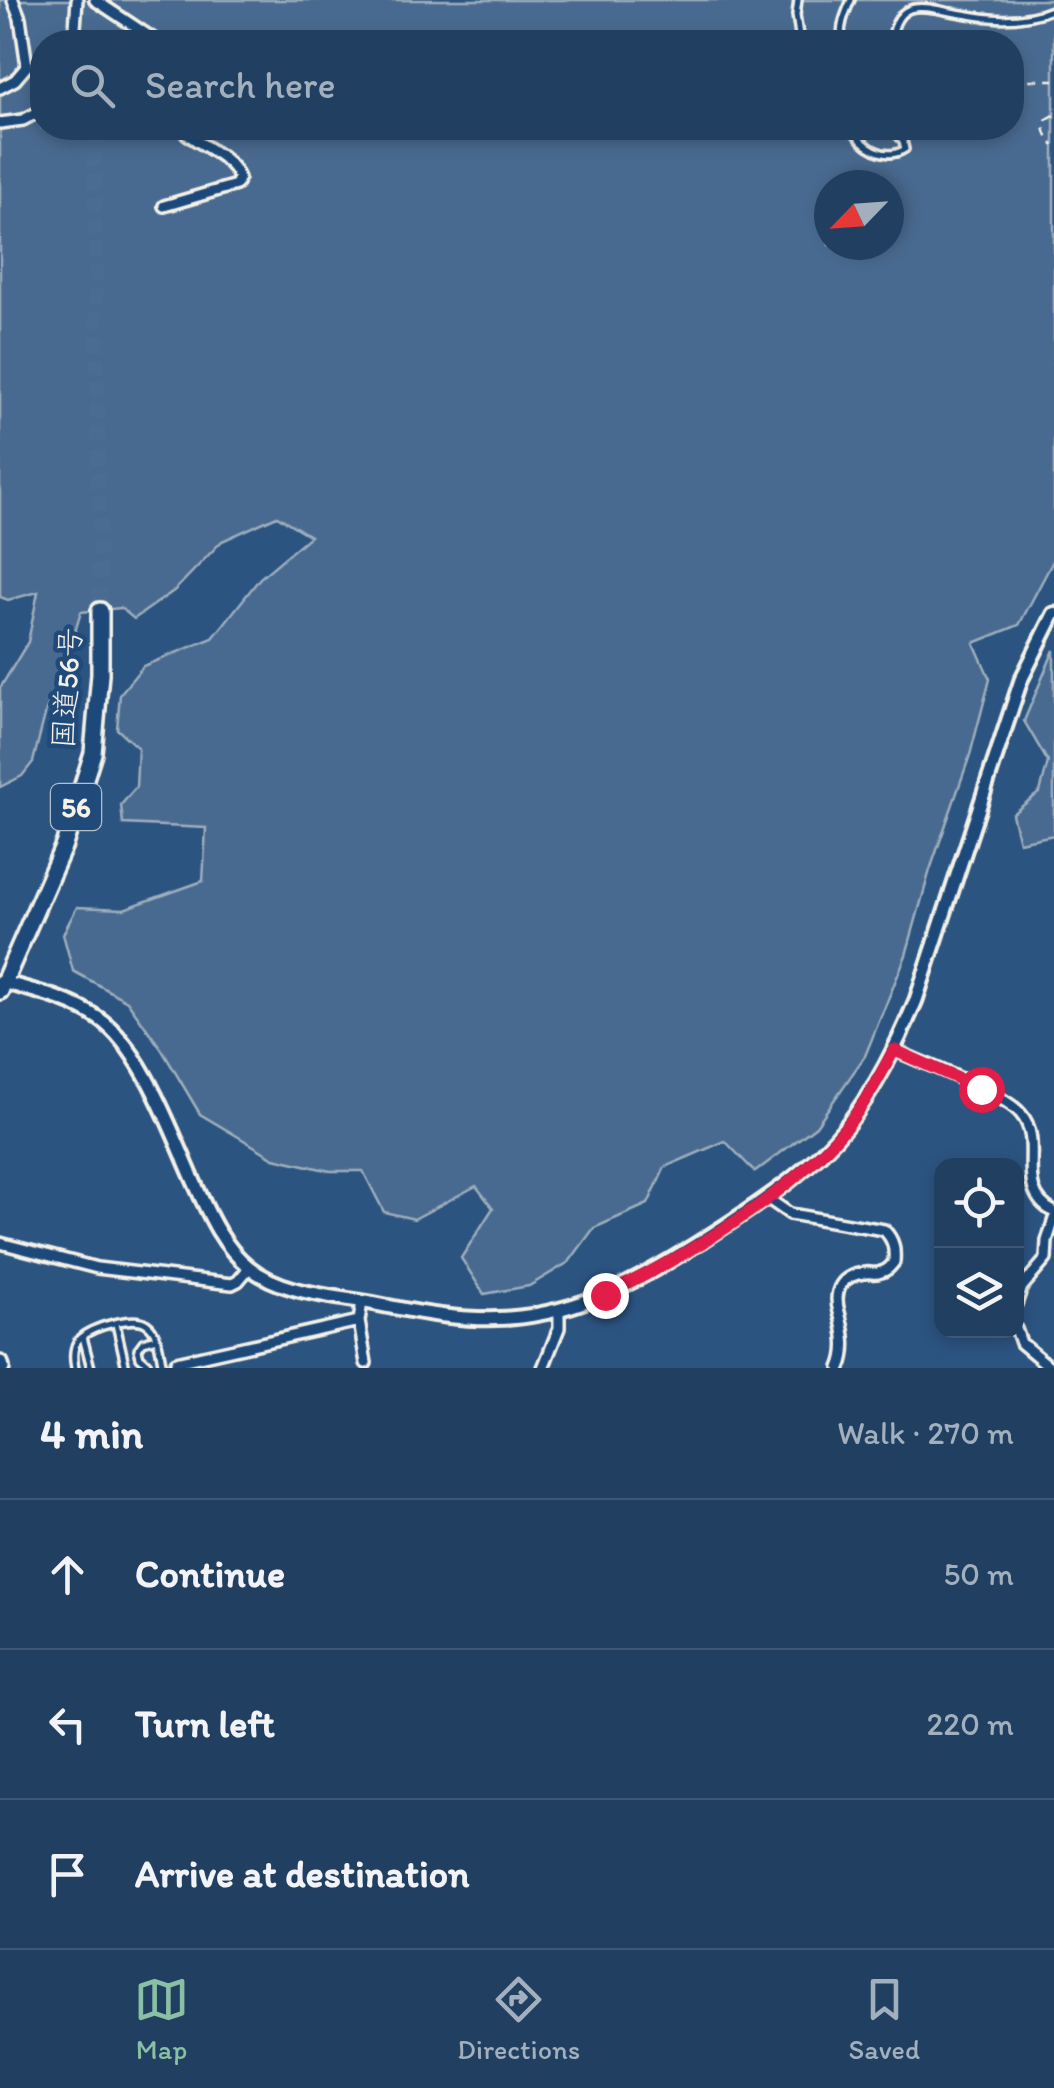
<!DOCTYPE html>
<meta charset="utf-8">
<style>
:root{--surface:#213f61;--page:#294667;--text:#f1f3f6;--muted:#a2afbd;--line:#3e5876;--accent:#8abfa5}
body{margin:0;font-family:Itim,"Klee One",sans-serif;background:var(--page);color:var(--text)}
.controls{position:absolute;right:30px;bottom:30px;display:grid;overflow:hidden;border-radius:20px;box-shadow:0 5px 15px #0003}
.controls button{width:90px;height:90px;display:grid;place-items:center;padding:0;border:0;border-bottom:2px solid var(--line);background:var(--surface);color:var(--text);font:50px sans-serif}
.compass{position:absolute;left:814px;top:170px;width:90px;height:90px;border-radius:50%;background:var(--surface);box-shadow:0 5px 15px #0003;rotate:245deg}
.stop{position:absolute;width:30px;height:30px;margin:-22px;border:8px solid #e11d48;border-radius:50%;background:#fff}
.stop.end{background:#e11d48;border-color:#fff;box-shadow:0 2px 10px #0008}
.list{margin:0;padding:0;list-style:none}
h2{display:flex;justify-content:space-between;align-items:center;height:130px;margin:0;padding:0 40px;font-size:42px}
h2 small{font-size:32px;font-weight:400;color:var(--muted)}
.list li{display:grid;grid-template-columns:65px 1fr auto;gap:30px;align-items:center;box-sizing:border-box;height:150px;padding:0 40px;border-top:2px solid var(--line)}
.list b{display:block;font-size:38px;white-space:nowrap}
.list em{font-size:32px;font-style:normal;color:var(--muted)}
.icon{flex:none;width:55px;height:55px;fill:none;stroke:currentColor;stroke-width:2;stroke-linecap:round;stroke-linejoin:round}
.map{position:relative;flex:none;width:1054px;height:1368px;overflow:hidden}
.search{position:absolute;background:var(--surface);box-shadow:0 5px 15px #0003;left:30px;right:30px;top:30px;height:110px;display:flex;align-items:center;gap:25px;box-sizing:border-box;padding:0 35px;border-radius:40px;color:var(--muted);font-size:38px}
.sheet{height:580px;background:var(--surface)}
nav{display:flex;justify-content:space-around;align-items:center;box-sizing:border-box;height:140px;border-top:2px solid var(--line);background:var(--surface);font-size:28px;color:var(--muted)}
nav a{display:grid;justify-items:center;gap:5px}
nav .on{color:var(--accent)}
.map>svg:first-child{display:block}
.green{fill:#496b90;stroke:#9eaebc;stroke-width:2.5;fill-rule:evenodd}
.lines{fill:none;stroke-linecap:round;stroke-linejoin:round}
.trunk-tunnel{stroke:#4a6c90;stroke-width:15;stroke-dasharray:15 8;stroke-linecap:butt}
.service-casing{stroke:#f4f1e8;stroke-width:12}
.minor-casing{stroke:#f4f1e8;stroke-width:16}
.tertiary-casing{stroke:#f4f1e8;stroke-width:19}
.trunk-casing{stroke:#f4f1e8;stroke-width:22}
.path{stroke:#f4f1e8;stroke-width:2.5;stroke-dasharray:10 8;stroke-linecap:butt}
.service{stroke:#1f4a7a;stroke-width:5}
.minor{stroke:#1f4a7a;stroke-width:9}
.tertiary{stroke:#1f4a7a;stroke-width:11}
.trunk{stroke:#1f4a7a;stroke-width:15}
.route{stroke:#e11d48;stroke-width:12}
.labels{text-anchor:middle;stroke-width:9;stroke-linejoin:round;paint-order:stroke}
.shield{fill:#1f4a7a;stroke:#b4bfc7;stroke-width:2.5}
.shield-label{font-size:28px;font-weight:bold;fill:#f4f1e8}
.street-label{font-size:30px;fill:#f4f1e8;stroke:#1f4a7a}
</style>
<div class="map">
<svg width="1054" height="1368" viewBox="0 0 1054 1368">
<rect width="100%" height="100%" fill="#2c5481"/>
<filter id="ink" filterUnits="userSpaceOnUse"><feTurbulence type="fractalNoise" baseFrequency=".01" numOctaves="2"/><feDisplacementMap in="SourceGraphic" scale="20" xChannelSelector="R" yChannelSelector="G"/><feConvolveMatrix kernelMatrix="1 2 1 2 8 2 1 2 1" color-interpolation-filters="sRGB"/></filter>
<g filter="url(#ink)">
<path class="green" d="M0 0H1054V559L1019 625 974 643 990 679 970 755 930 870 906 955 865 1056 816 1126 755 1172 725 1141 665 1167 648 1204 594 1228 569 1262 529 1286 484 1294 461 1258 493 1208 476 1186 414 1219 384 1212 363 1171H330L274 1158 200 1114 162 1050 127 1001 73 971 63 934 77 907 124 909 203 881 206 828 123 824 121 805 136 787 138 748 117 729 120 694 143 666 213 638 260 578 310 536 277 516 222 541 175 590 134 619 121 608 81 612 63 671 46 711 33 762 22 776 0 787V688L28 642 38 592 8 600 0 597ZM42 42H1012V128H42ZM829 185H889V245H829Z
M1054 650V835L1019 842 1012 814 1040 792 1048 762 1024 721Z"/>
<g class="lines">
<path class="trunk-tunnel" d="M92 0 93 42
M94 128 100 611"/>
<defs>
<path id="service" d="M798 0 796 15 800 42
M842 42C839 27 845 14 851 0
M891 42C893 30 896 14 910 9 922 5 939 10 951 12 989 19 1017 24 1054 9
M852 128C862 146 885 162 905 149L903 141 892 128
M116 1324 126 1368
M83 1337 91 1368
M75 1368C73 1358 72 1346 80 1338 92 1327 135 1314 147 1324 159 1332 160 1355 163 1368
M147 1368V1363L140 1357 138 1349 143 1342 156 1338"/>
<path id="minor" d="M95 0 158 42
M74 42 77 0
M0 88 15 80 27 66 20 18 13 0
M0 123 23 120 42 110
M164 206 236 185 239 178C230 154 198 146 180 128
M894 1050C922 1063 1004 1093 1021 1114 1046 1143 1012 1190 1054 1212
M767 1198 790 1214 884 1230C894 1240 895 1249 894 1262 890 1267 888 1270 881 1272 874 1275 873 1272 865 1273 841 1275 833 1291 839 1312 844 1331 848 1350 840 1368
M0 1243 97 1268 232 1284 238 1281 249 1268
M362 1302 359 1321 366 1363
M1016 1304 1022 1287 1046 1259 1047 1241 1054 1219
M1016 1329 1021 1343 1051 1368
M178 1368 176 1362 359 1321
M543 1368 559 1328V1310"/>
<path id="tertiary" d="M0 981C33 991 69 998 98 1018 143 1048 173 1136 196 1186 209 1215 223 1247 249 1267 281 1293 331 1296 371 1303 420 1313 470 1323 520 1317 597 1308 662 1267 725 1226 769 1197 814 1167 847 1125 877 1087 897 1045 916 1000L1021 680 1054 614"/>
<path id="trunk" d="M0 991 64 845 93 753 100 674V611
M0 1364 1 1368"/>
</defs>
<use href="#service" class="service-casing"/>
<use href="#minor" class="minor-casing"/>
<use href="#tertiary" class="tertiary-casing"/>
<use href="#trunk" class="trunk-casing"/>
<path class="path" d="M1012 76 1021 80H1054
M1054 115 1044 121C1043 132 1048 138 1054 146"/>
<use href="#service" class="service"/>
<use href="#minor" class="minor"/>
<use href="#tertiary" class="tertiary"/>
<use href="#trunk" class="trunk"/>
</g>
</g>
<g class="lines" filter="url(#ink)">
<path class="route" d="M605 1295C686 1256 787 1197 845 1128 865 1104 879 1077 894 1050L981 1089"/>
</g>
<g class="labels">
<rect class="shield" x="51" y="784" width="50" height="46" rx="8"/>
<g class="shield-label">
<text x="76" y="817">56</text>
</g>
<g class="street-label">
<text transform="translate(67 688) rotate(-86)" y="10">国道56号</text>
</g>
</g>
</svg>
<div class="controls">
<button><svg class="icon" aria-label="locate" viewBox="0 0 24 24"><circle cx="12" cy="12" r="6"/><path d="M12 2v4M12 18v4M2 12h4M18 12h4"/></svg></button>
<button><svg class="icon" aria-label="layers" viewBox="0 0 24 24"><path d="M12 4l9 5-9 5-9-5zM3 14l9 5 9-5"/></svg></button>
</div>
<svg class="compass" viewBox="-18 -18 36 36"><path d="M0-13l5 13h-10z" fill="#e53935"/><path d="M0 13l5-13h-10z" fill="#a2afbd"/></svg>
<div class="stop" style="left:981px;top:1089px"></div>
<div class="stop end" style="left:605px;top:1295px"></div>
<div class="search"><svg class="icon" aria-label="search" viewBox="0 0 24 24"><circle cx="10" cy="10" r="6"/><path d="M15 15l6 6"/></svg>Search here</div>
</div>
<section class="sheet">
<h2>4 min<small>Walk · 270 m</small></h2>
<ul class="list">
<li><svg class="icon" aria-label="ahead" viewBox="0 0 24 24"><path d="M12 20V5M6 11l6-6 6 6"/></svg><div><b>Continue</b></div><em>50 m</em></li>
<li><svg class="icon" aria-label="left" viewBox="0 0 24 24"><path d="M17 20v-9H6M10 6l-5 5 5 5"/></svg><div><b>Turn left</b></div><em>220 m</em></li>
<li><svg class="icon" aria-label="arrive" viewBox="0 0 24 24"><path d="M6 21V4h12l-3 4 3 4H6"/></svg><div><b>Arrive at destination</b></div></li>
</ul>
</section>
<nav>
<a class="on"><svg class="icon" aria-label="map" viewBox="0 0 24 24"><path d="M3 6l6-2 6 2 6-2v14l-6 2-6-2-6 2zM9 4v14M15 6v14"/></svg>Map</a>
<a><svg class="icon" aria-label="directions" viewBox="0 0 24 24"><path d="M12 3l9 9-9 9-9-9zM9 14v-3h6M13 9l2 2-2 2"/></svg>Directions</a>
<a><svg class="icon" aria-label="saved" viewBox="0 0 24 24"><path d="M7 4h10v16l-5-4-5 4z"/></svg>Saved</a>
</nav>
